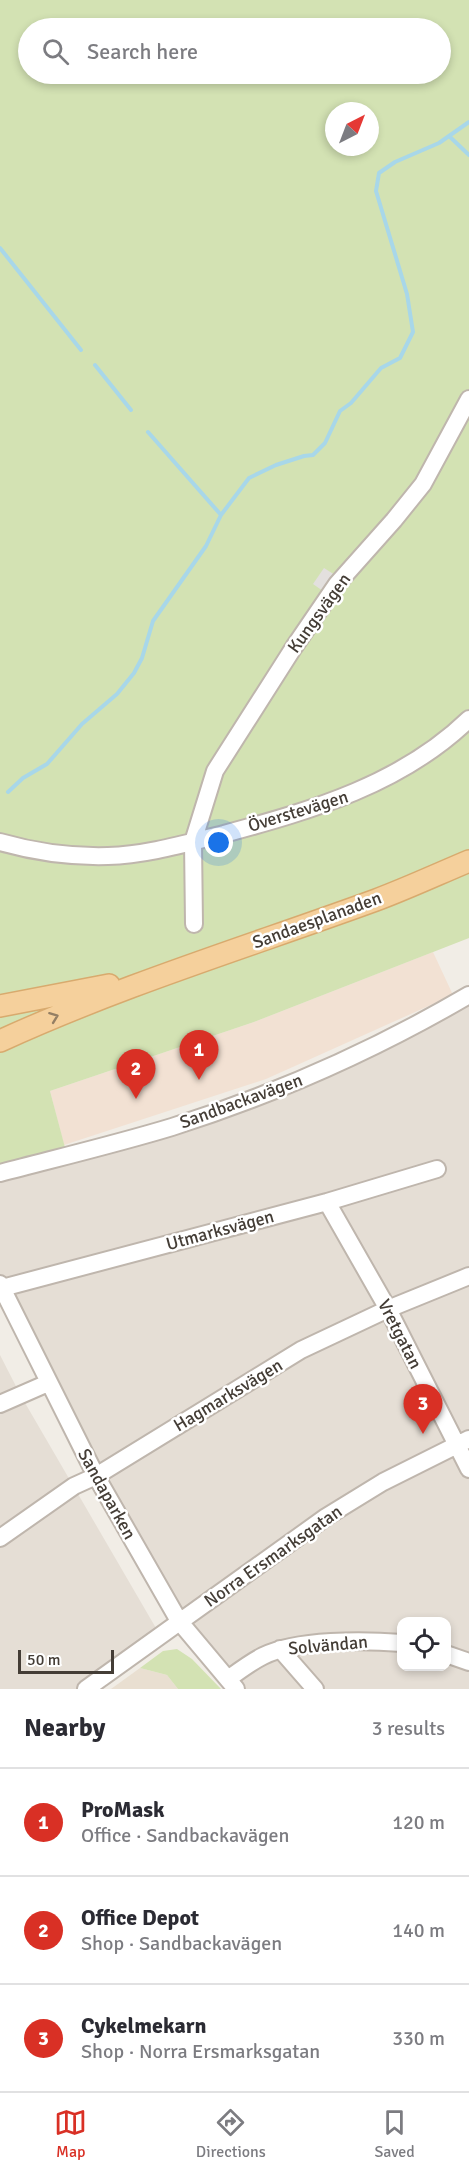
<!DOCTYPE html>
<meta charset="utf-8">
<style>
:root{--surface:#fff;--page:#f2f2f3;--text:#2b2b33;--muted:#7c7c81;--line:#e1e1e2;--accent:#d93025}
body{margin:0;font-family:Signika,sans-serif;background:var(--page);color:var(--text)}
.controls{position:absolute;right:18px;bottom:18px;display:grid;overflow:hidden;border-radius:12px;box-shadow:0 3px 9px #0003}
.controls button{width:54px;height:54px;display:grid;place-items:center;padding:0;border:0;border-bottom:2px solid var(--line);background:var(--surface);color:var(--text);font:30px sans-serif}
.compass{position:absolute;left:325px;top:102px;width:54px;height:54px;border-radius:50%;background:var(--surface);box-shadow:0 3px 9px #0003;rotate:42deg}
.scale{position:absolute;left:18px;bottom:15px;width:96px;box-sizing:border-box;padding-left:6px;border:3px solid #443d36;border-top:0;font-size:16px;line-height:21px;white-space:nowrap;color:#443d36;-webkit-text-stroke:4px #fff;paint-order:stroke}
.you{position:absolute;left:219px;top:843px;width:21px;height:21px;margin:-15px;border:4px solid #fff;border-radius:50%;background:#1a73e8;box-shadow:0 0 0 9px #1a73e833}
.badge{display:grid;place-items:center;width:39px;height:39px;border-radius:50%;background:var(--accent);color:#fff;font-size:20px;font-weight:700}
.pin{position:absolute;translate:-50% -50px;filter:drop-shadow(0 2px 3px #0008)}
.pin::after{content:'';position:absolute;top:32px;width:21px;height:18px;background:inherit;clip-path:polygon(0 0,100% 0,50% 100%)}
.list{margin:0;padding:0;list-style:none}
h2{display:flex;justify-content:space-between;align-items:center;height:78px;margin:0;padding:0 24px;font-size:26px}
h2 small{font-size:20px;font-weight:400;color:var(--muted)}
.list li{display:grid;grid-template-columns:39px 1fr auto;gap:18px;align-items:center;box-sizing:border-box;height:108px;padding:0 24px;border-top:2px solid var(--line)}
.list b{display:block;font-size:22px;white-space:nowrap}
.list p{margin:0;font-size:20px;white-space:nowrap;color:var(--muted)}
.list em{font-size:20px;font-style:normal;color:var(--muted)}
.icon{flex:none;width:33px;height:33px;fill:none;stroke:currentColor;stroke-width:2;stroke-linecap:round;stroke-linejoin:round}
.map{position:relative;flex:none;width:469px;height:1689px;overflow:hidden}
.search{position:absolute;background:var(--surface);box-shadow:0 3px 9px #0003;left:18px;right:18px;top:18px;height:66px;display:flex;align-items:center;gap:15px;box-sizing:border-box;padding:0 21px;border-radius:33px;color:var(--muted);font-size:22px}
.sheet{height:402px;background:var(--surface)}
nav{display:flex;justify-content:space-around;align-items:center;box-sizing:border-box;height:84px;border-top:2px solid var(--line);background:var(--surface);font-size:16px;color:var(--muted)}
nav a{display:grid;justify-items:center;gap:3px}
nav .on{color:var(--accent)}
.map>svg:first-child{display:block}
.residential{fill:#e5ded5;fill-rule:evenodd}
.commercial{fill:#f2e1d3}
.education{fill:#e9dfd1}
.green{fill:#d3e2b3;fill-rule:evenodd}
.parking{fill:#e3e0de}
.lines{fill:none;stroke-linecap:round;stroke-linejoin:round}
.stream{stroke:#a8d7e9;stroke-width:4}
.minor-casing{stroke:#bfb6ad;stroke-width:20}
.major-casing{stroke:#d8aa6e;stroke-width:24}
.minor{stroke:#fff;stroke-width:16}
.major{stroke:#f5d09c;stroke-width:21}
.oneway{stroke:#947f64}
.labels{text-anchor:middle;stroke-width:5;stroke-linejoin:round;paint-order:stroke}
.street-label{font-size:18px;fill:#443d36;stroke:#fff}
</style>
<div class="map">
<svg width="469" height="1689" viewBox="0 0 469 1689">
<rect width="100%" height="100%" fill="#f1ede6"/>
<path class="residential" d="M469 995V1689H242L179 1621 0 1284V1173L248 1101ZM402 1622H446V1666H402Z
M0 1355 21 1396 160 1635 86 1689H0Z"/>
<path class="commercial" d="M433 952 453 995 266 1079 64 1145 50 1091 254 1022Z"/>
<path class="education" d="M140 1668 167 1675 178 1689H111Z"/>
<path class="green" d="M0 0H469V938L254 1022 50 1091 67 1155 0 1174ZM28 28H440V74H28ZM334 111H370V147H334Z
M177 1649 192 1659 221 1689H178L167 1675 140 1668 163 1651Z"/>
<path class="parking" d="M324 568 335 575 323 591 313 584Z"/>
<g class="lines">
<path class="stream" d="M449 136 469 155
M0 248 81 350
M95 365 131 410
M148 432 221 515
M8 792 23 778 47 764 82 724 117 694 134 673 142 658 153 621 206 546 221 515 249 478 276 465 304 456 313 455 325 443 340 411 351 403 381 368 400 358 413 332 407 294 376 191 379 173 395 162 439 143 469 122"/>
<defs>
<path id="minor" d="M0 842C35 852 72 857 108 856 147 855 187 843 224 834 313 810 402 784 469 719
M194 924 193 842 215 771 294 647 337 584 394 520 423 484 469 399
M0 1173C57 1158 116 1144 172 1127 276 1094 375 1050 469 995
M327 1202 388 1309 469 1469
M0 1284 96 1476 179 1621 236 1689
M2 1288 327 1202 437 1169
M0 1404 48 1383
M0 1538 74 1486 96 1476 301 1350 388 1309 469 1276
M280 1649 315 1689
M446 1654 469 1662
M228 1679C239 1671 251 1662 263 1656 297 1639 364 1640 402 1643
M86 1689 326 1517 383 1482 469 1439"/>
<path id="major" d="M0 1006 109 985
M0 1041C122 985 250 946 376 900 408 888 438 874 469 861"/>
</defs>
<use href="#minor" class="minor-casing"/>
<use href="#major" class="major-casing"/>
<use href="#minor" class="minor"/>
<use href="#major" class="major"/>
</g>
<defs><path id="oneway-chevron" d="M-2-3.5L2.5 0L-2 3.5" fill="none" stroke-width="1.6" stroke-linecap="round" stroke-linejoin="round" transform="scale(1.5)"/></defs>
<use class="oneway" href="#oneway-chevron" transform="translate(54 1017) rotate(-21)"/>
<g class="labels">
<g class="street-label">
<text transform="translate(319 613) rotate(-54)" y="6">Kungsvägen</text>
<text transform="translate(298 811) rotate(-17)" y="6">Överstevägen</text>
<text transform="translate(317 920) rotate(-20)" y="6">Sandaesplanaden</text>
<text transform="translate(241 1101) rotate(-20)" y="6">Sandbackavägen</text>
<text transform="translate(220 1230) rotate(-15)" y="6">Utmarksvägen</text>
<text transform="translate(400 1334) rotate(63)" y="6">Vretgatan</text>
<text transform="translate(228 1395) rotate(-31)" y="6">Hagmarksvägen</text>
<text transform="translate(107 1494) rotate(61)" y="6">Sandaparken</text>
<text transform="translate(273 1556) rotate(-35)" y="6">Norra Ersmarksgatan</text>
<text transform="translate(328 1645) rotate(-5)" y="6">Solvändan</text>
</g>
</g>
</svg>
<div class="controls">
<button><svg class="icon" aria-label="locate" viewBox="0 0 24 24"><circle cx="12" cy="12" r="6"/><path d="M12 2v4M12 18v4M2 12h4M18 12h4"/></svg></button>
</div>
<svg class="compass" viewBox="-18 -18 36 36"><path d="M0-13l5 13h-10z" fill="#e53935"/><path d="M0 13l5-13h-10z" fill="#7c7c81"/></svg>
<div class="scale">50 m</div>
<div class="you"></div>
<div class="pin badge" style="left:199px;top:1080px">1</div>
<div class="pin badge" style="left:136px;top:1099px">2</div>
<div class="pin badge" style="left:423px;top:1434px">3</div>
<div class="search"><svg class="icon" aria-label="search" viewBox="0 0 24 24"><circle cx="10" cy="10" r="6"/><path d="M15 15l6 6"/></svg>Search here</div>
</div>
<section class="sheet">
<h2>Nearby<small>3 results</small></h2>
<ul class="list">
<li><span class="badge">1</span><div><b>ProMask</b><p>Office · Sandbackavägen</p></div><em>120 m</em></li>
<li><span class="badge">2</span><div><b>Office Depot</b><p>Shop · Sandbackavägen</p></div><em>140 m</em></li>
<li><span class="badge">3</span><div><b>Cykelmekarn</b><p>Shop · Norra Ersmarksgatan</p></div><em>330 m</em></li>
</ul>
</section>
<nav>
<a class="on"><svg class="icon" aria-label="map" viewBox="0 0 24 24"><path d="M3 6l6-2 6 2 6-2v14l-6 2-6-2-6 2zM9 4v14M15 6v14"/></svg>Map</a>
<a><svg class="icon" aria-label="directions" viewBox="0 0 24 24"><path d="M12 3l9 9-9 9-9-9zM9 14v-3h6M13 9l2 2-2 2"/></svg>Directions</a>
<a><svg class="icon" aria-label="saved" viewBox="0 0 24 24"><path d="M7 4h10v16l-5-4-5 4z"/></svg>Saved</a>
</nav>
